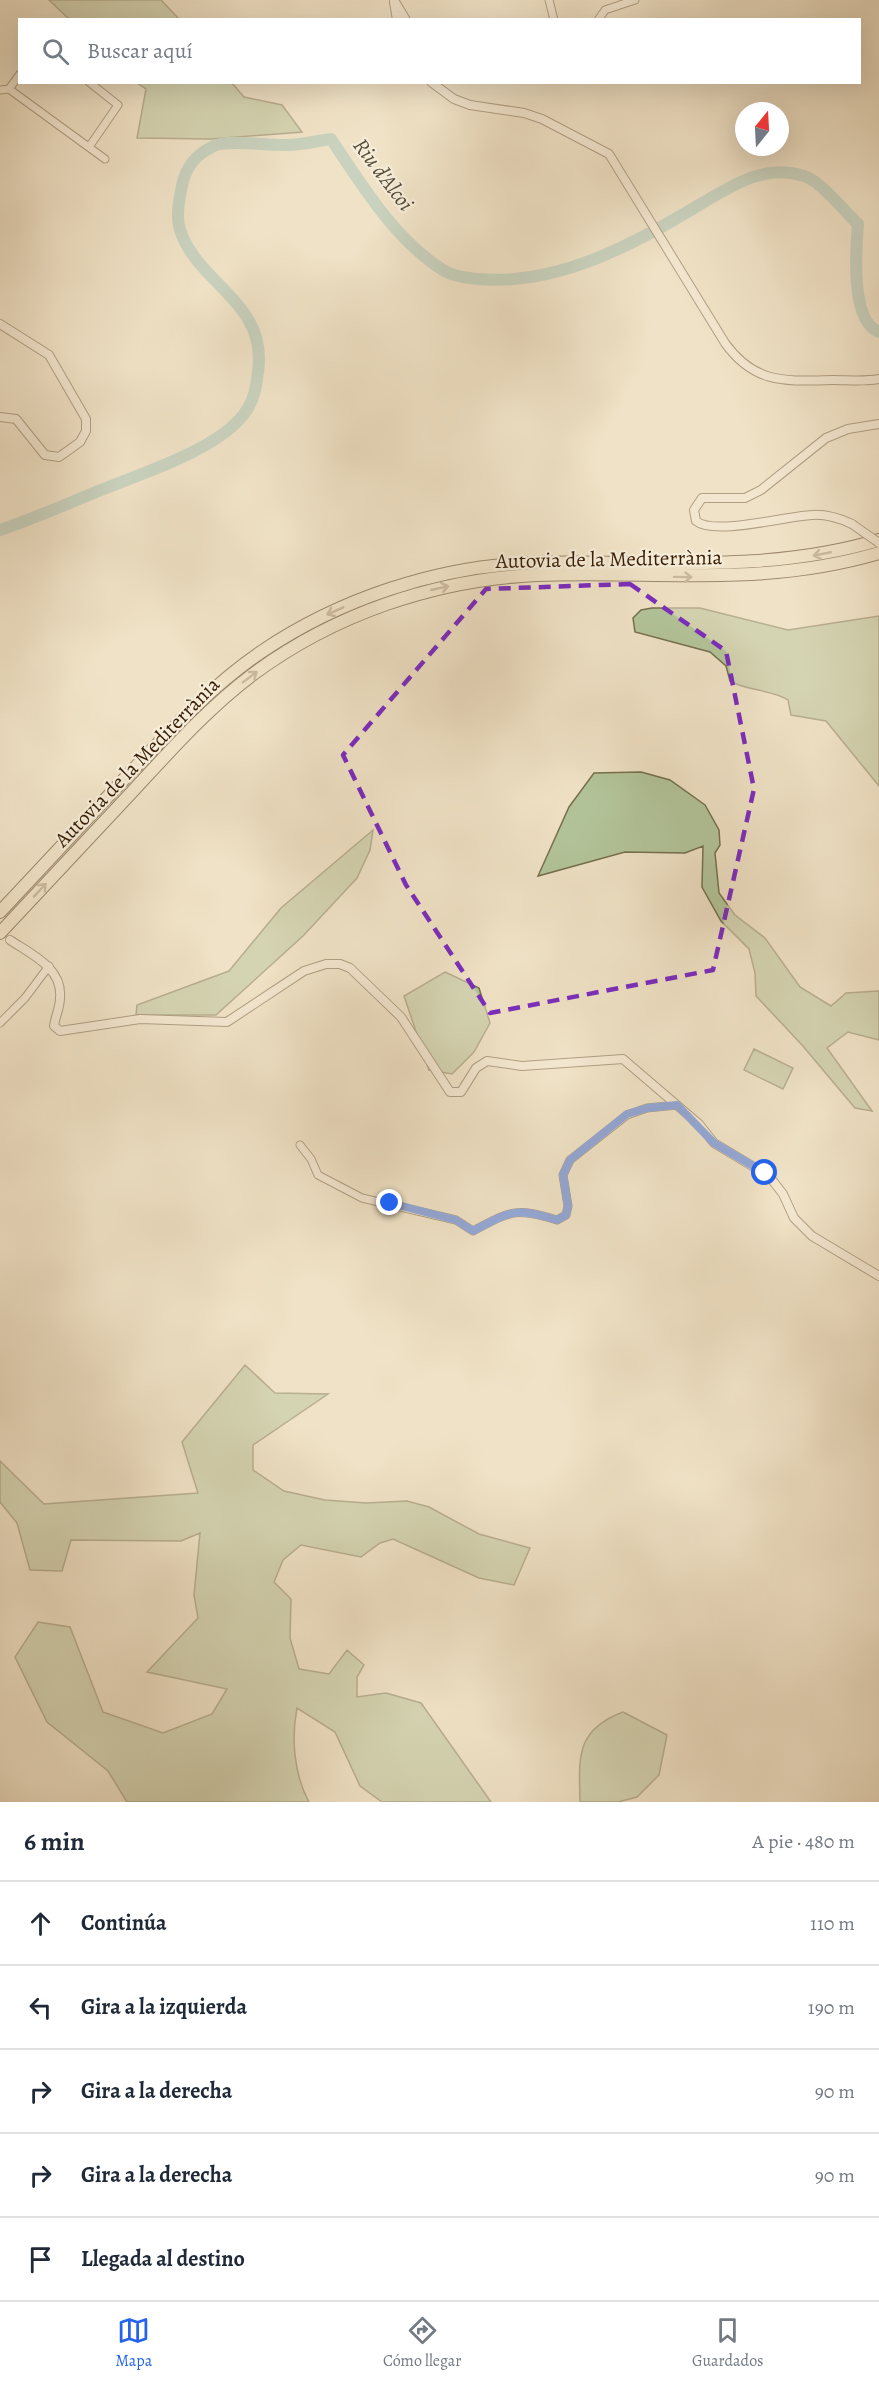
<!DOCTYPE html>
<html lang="es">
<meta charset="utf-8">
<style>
:root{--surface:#fff;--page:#f6f6f7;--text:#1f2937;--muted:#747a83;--line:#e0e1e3;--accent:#2563eb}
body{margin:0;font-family:Alegreya,serif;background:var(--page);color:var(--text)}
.compass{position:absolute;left:735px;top:102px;width:54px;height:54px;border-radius:50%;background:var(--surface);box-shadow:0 6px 24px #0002;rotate:18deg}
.stop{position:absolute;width:18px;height:18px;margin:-14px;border:4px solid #2563eb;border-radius:50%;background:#fff}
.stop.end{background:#2563eb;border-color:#fff;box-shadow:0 2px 6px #0008}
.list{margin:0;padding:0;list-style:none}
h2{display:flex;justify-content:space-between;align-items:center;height:78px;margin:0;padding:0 24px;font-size:26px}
h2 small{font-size:20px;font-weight:400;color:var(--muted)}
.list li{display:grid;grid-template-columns:39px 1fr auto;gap:18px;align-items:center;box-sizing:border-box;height:84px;padding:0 24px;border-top:2px solid var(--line)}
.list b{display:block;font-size:22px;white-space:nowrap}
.list em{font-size:20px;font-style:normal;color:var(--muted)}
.icon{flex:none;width:33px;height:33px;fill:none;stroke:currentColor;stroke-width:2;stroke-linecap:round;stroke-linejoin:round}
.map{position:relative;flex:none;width:879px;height:1802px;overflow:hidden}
.search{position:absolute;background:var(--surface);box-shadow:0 6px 24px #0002;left:18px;right:18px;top:18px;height:66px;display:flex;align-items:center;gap:15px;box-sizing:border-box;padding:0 21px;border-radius:0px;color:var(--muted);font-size:22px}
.sheet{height:498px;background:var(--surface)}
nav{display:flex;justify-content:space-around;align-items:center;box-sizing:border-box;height:84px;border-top:2px solid var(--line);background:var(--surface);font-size:16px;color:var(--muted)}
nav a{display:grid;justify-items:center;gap:3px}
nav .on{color:var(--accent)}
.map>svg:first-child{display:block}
.green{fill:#b3c49a;stroke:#75704e;stroke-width:1.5}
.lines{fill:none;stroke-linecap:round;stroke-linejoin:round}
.river{stroke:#9abeb4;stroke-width:12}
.minor-casing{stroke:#654e33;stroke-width:9}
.tertiary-casing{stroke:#654e33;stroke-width:10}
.motorway-casing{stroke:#371d02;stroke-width:14}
.minor{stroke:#f5ecda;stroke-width:7}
.tertiary{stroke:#f5ecda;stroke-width:8}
.motorway{stroke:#f0e2c6;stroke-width:12}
.tertiary-bridge-casing{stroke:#654e33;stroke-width:10;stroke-linecap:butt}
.tertiary-bridge{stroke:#f5ecda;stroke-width:8}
.oneway{stroke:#9d896e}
.route{stroke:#2563eb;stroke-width:8}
.marked{fill:none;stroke:#7b2cbf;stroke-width:4.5;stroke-dasharray:12 8;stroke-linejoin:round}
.labels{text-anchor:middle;stroke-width:4.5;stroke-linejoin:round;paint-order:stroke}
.street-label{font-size:21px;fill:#371d02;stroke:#f5ecda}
.water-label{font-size:22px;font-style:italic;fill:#554d37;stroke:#f5ecda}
</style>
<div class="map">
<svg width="879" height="1802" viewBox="0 0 879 1802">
<rect width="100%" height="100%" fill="#f0e2c6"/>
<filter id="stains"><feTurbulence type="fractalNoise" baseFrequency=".00333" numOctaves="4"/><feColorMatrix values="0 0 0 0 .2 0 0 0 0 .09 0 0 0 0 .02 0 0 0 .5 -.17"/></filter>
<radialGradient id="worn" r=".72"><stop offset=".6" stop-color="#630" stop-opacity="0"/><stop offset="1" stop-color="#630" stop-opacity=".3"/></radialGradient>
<path class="green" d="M49 0H161L179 19H69Z
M137 83H232L244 97 282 105 302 132 211 139 137 138 146 89Z
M652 608H700L788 630 879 616V786L826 721 791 715 788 700C774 690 747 691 730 681L726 666 710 652 635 632 633 618 641 610Z
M641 772 670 780 705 805 719 830 720 845 715 853 719 893 735 915 765 938 800 987 831 1006 846 993 879 991V1040L848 1032 827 1048 872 1111 855 1108 802 1045 756 996 755 973 749 949 721 921 702 887 703 846 685 853 625 852 538 876 569 807 594 773Z
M373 830 370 850 357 878 303 936 216 1015H136L137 1005 229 971 281 908Z
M445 972 479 988 490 1023 474 1052 452 1074 429 1070 404 996Z
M754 1049 793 1068 783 1089 744 1070Z
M245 1365 275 1393 328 1394 253 1445V1470L284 1491 325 1500 366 1503 407 1501 429 1507 479 1534 530 1548 514 1585 479 1578 393 1539 380 1543 361 1557 301 1545 283 1560 274 1582 291 1599 290 1638 299 1669 329 1674 347 1650 364 1665 357 1677V1697L386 1693 421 1703 491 1802H382L360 1786 335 1732 297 1708C291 1738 294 1775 309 1802H127L108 1771 47 1722 15 1657 38 1622 70 1627 103 1712 163 1733 212 1714 227 1689 147 1672 198 1618 194 1595 200 1533 181 1541 71 1540 62 1571 30 1570 17 1523 0 1502V1461L44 1504 198 1493 182 1442Z
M623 1712 667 1735 659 1775 637 1797 618 1802H580C579 1758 575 1730 623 1712Z"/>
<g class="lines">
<path class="river" d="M0 530C35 518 67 504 101 490 142 473 217 450 244 414 254 401 256 388 258 372 268 302 199 286 180 230 176 218 179 199 182 186 186 166 196 154 214 146 228 139 269 146 287 145 301 145 317 141 331 139 362 185 395 240 443 270 452 276 467 278 478 279 557 286 633 245 699 205 732 186 764 163 804 176 821 181 844 211 858 224 856 249 850 321 879 332"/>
<defs>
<path id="minor" d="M549 0 554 20
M598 20 605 10 635 0
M9 89 105 159
M0 90 9 89 20 74
M89 147 118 105 89 82
M0 1023 25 998 49 966
M300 1145 311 1159 318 1175 362 1198 456 1220 473 1231C511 1211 515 1207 557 1220L566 1215 568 1206 563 1175 570 1160 627 1115 647 1108 677 1105"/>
<path id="tertiary" d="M394 0 406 20
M394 2 397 20
M431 82 454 99 470 105 524 113 542 119 609 154 725 343C755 385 787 381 833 380 848 380 864 382 879 379
M0 324 49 355 86 419V431L80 442 59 457 45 455 16 419 0 417
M852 524C839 518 827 514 812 515 787 516 714 536 696 521L694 510 702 498H745L761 490 826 438 848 429 879 424
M10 940C31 954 63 968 60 998 60 1008 55 1017 54 1026L60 1031 140 1019 227 1022 304 971 326 964H340L350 968 401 1017 450 1092H461L476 1068 487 1061 522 1066 623 1059 699 1124 714 1143 769 1176 783 1194 794 1218 812 1236 879 1276"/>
<path id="motorway" d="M0 912C43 866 85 821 128 775 170 731 211 686 261 652 339 599 438 566 532 563 649 560 765 574 879 540
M0 933C44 886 88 839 132 792 170 751 207 709 252 675 334 614 434 580 536 575 654 570 761 588 879 553"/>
</defs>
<use href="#minor" class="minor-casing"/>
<use href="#tertiary" class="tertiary-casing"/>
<use href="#motorway" class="motorway-casing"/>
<use href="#minor" class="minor"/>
<use href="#tertiary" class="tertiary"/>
<use href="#motorway" class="motorway"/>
<defs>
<path id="tertiary-bridge" d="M852 524 879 543"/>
</defs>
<use href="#tertiary-bridge" class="tertiary-bridge-casing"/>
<use href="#tertiary-bridge" class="tertiary-bridge"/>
</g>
<defs><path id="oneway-shaft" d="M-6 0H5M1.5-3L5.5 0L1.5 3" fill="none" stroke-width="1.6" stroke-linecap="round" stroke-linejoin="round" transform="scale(1.5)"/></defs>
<g class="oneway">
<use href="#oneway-shaft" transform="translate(822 554) rotate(169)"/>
<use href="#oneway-shaft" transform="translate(683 577) rotate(1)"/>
<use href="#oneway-shaft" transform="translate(440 588) rotate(-13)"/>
<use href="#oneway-shaft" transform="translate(335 611) rotate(156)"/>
<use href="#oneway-shaft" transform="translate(250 677) rotate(-37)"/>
<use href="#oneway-shaft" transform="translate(40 890) rotate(-47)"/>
</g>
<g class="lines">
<path class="route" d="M390 1203 456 1220 473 1231C511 1211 515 1207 557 1220L566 1215 568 1206 563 1175 570 1160 627 1114 647 1108 677 1105 714 1143 765 1173"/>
</g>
<path d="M0 0H879V1802H0ZM630 584 726 651 754 789 713 970 490 1013 406 885 343 755 486 589Z" fill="#f0e2c6" fill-opacity=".55" fill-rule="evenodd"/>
<path class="marked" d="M630 584 726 651 754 789 713 970 490 1013 406 885 343 755 486 589Z"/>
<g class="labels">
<g class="street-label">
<text transform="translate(609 559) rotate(-1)" y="7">Autovia de la Mediterrània</text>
<text transform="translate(137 762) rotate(-46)" y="7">Autovia de la Mediterrània</text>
</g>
<g class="water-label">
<text transform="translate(384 174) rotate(53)" y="8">Riu d'Alcoi</text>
</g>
</g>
<rect width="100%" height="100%" filter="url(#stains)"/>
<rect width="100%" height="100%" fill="url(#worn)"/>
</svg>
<svg class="compass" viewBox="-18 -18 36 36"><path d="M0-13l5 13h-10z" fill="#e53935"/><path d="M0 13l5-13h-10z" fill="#747a83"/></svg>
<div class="stop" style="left:765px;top:1173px"></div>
<div class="stop end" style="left:390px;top:1203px"></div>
<div class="search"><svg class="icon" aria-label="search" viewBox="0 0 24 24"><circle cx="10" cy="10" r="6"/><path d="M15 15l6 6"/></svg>Buscar aquí</div>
</div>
<section class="sheet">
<h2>6 min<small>A pie · 480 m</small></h2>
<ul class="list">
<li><svg class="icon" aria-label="ahead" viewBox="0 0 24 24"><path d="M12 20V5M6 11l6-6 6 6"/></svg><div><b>Continúa</b></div><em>110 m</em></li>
<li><svg class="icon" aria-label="left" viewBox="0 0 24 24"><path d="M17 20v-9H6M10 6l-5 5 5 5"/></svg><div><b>Gira a la izquierda</b></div><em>190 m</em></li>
<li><svg class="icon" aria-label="right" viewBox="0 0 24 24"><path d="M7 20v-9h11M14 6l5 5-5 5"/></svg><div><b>Gira a la derecha</b></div><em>90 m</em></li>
<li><svg class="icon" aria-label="right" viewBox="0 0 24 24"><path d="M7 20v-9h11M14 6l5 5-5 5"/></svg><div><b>Gira a la derecha</b></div><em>90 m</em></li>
<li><svg class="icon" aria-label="arrive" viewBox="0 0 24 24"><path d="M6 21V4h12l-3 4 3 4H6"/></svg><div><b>Llegada al destino</b></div></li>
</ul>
</section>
<nav>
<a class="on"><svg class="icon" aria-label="map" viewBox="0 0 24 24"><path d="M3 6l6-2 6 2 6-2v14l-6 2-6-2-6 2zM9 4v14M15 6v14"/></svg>Mapa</a>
<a><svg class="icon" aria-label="directions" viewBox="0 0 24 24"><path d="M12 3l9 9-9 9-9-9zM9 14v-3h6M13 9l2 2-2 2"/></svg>Cómo llegar</a>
<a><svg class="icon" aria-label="saved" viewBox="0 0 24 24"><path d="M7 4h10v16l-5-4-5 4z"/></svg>Guardados</a>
</nav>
